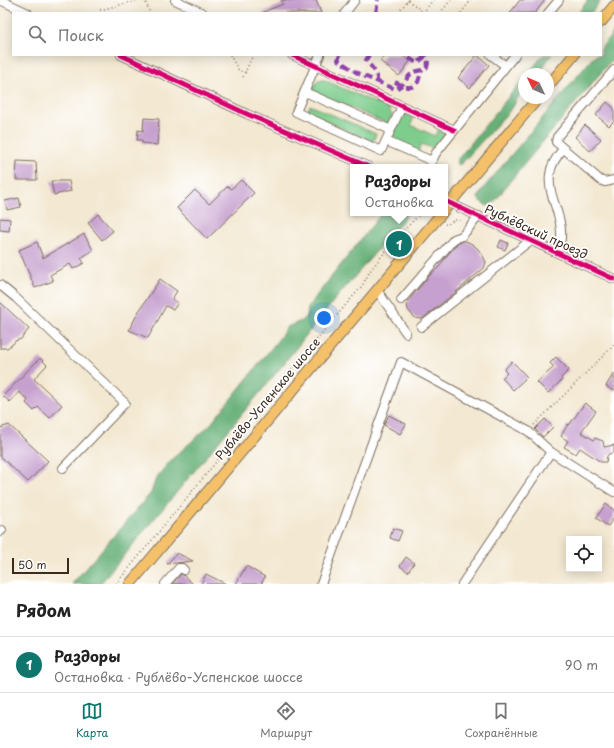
<!DOCTYPE html>
<html lang="ru">
<meta charset="utf-8">
<style>
:root{--surface:#fff;--page:#f6f6f6;--text:#222;--muted:#767676;--line:#e0e0e0;--accent:#0f766e}
body{margin:0;font-family:"Playpen Sans",sans-serif;background:var(--page);color:var(--text)}
.controls{position:absolute;right:12px;bottom:12px;display:grid;overflow:hidden;border-radius:0px;box-shadow:0 2px 10px #0003}
.controls button{width:36px;height:36px;display:grid;place-items:center;padding:0;border:0;border-bottom:1px solid var(--line);background:var(--surface);color:var(--text);font:20px sans-serif}
.compass{position:absolute;left:518px;top:68px;width:36px;height:36px;border-radius:50%;background:var(--surface);box-shadow:0 2px 10px #0003;rotate:314deg}
.scale{position:absolute;left:12px;bottom:10px;width:57px;box-sizing:border-box;padding-left:4px;border:2px solid #3b2a1e;border-top:0;font-size:11px;line-height:14px;white-space:nowrap;color:#3b2a1e;-webkit-text-stroke:3px #fff;paint-order:stroke}
.you{position:absolute;left:324px;top:318px;width:14px;height:14px;margin:-10px;border:3px solid #fff;border-radius:50%;background:#1a73e8;box-shadow:0 0 0 6px #1a73e833}
.badge{display:grid;place-items:center;width:26px;height:26px;border-radius:50%;background:var(--accent);color:#fff;font-size:13px;font-weight:700}
.pin{position:absolute;translate:-50% -50%;border:2px solid #fff;box-shadow:0 1px 4px #0006}
.popup{position:absolute;left:350px;top:164px;width:98px;height:52px;box-sizing:border-box;display:grid;place-content:center;border-radius:0px;background:var(--surface);filter:drop-shadow(0 1px 3px #0005);font-size:13px;white-space:nowrap;color:var(--muted)}
.popup b{font-size:15px;color:var(--text)}
.popup::after{content:'';position:absolute;left:50%;top:100%;margin-left:-8px;border:8px solid transparent;border-top-color:var(--surface)}
.list{margin:0;padding:0;list-style:none}
h2{display:flex;justify-content:space-between;align-items:center;height:52px;margin:0;padding:0 16px;font-size:17px}
h2 small{font-size:13px;font-weight:400;color:var(--muted)}
.list li{display:grid;grid-template-columns:26px 1fr auto;gap:12px;align-items:center;box-sizing:border-box;height:56px;padding:0 16px;border-top:1px solid var(--line)}
.list b{display:block;font-size:15px;white-space:nowrap}
.list p{margin:0;font-size:13px;white-space:nowrap;color:var(--muted)}
.list em{font-size:13px;font-style:normal;color:var(--muted)}
.icon{flex:none;width:22px;height:22px;fill:none;stroke:currentColor;stroke-width:2;stroke-linecap:round;stroke-linejoin:round}
.map{position:relative;flex:none;width:614px;height:584px;overflow:hidden}
.search{position:absolute;background:var(--surface);box-shadow:0 2px 10px #0003;left:12px;right:12px;top:12px;height:44px;display:flex;align-items:center;gap:10px;box-sizing:border-box;padding:0 14px;border-radius:0px;color:var(--muted);font-size:15px}
.sheet{height:108px;background:var(--surface)}
nav{display:flex;justify-content:space-around;align-items:center;box-sizing:border-box;height:56px;border-top:1px solid var(--line);background:var(--surface);font-size:11px;color:var(--muted)}
nav a{display:grid;justify-items:center;gap:2px}
nav .on{color:var(--accent)}
.map>svg:first-child{display:block}
.green{fill:#7ecd8d;stroke:#5c7c56}
.forest{fill:#66b078;stroke:#506d4b}
.building{fill:#c6a0cf}
.lines{fill:none;stroke-linecap:round;stroke-linejoin:round}
.minor-casing{stroke:#7b6c5d;stroke-width:10}
.major-casing{stroke:#7b6c5d;stroke-width:12}
.path{stroke:#7b6c5d;stroke-width:1.5;stroke-dasharray:1 3;stroke-linecap:butt}
.minor{stroke:#fff;stroke-width:8}
.major{stroke:#f4c16a;stroke-width:10}
.quiet{stroke:#8e44ad;stroke-width:4;stroke-dasharray:8 4;stroke-linecap:butt}
.cycleway-casing{stroke:#fff;stroke-width:8}
.cycleway{stroke:#d6006c;stroke-width:5}
.labels{text-anchor:middle;stroke-width:3.5;stroke-linejoin:round;paint-order:stroke}
.street-label{font-size:12px;fill:#3b2a1e;stroke:#fff}
</style>
<div class="map">
<svg width="614" height="584" viewBox="0 0 614 584">
<rect width="100%" height="100%" fill="#fff"/>
<filter id="ink" filterUnits="userSpaceOnUse"><feTurbulence type="fractalNoise" baseFrequency=".025" numOctaves="2"/><feDisplacementMap in="SourceGraphic" scale="8" xChannelSelector="R" yChannelSelector="G"/><feConvolveMatrix kernelMatrix="1 2 1 2 8 2 1 2 1" color-interpolation-filters="sRGB"/></filter>
<filter id="wash" filterUnits="userSpaceOnUse"><feTurbulence type="fractalNoise" baseFrequency=".012" numOctaves="4" result="noise"/><feDisplacementMap in="SourceGraphic" scale="16" xChannelSelector="R" yChannelSelector="G"/><feGaussianBlur stdDeviation="0.9" result="paint"/><feColorMatrix in="noise" values="0 0 0 0 0 0 0 0 0 0 0 0 0 0 0 0 0 1.4 0 .05"/><feComposite in="paint" operator="in"/></filter>
<g filter="url(#wash)">
<rect width="100%" height="100%" fill="#f3e8d1"/>
<path class="green" d="M320 80H324L389 109 392 116 388 124 312 91C314 86 315 82 320 80Z
M310 105 376 134 373 142 307 113Z
M405 114 412 117 413 119 411 125 435 136 438 130 447 134 439 144 435 143 432 148 421 144 418 152C409 148 389 144 394 130 396 125 400 120 402 115Z"/>
<path class="forest" d="M588 0H601L591 13H578Z
M614 32V57L506 186C501 193 496 203 487 206L480 201 478 198 482 190 595 55H601V48Z
M543 55H553L547 61 540 74H528Z
M524 78V89L517 99 513 107 461 164H457V160Z
M382 213H407L404 219 332 303 278 371 100 584H72L151 493 156 478 171 460 210 425 278 340 287 327 301 321 307 316 308 307 313 300Z"/>
<g id="blocks">
<path class="building" d="M285 0H316L321 13H261L283 4 281 1Z
M520 0H545L535 13H510Z
M385 55H403L410 61 399 76 380 61Z
M477 55 489 65 470 88 458 78Z
M607 102 614 108V121L609 126 596 115Z
M144 118 159 119 157 145 142 143V140H137L138 130 143 131Z
M585 125 601 139 590 151 575 137Z
M17 161 36 162 37 180H16Z
M241 180 254 193 207 239 177 208 195 190 209 204 228 186 231 189Z
M51 181H69L71 191 54 195Z
M19 198 21 207 7 210 5 201Z
M98 214 113 231 102 240 88 223Z
M0 218 10 219 9 231 0 230Z
M84 234 93 250 81 258 84 263 73 269 70 264 50 275 53 281 35 288 19 250 37 242 43 258Z
M501 240 508 243 505 250 498 247Z
M463 241H466L472 244 477 248 482 254 486 262 484 268 456 292 422 319 415 318 408 310 407 304 412 296 429 276 440 266 445 258 457 244Z
M160 279 177 291 172 299 178 303 173 310 166 306 148 338 129 330 139 311Z
M0 302 29 329 21 339 15 341 13 344 7 348H0Z
M556 357 569 370 561 378 562 380 548 393 537 382 554 367 550 363Z
M40 358 47 365 34 379 62 405 50 418 38 407 34 411 26 403 28 400 19 392 10 402 3 396Z
M512 361 527 377 513 390 502 378 507 373 504 370Z
M614 373V391L606 386Z
M585 403 596 411 581 432 594 440 595 438 603 441 604 447 614 445V452L609 454 607 456 606 462H601L580 448 576 454 564 447 568 441 561 436 568 424 569 425Z
M389 415 406 424 400 434 384 425Z
M545 419 553 427 543 437 535 429Z
M9 425 48 461 28 482 0 456V428Z
M606 504 614 510V517L608 526 596 518Z
M393 528 402 531 398 541 390 538Z
M177 553 193 561 167 564Z
M406 557 414 563 408 572 400 566Z
M246 566 265 577 261 584H236Z
M181 574 183 575 193 584H172Z
M206 574 226 584H201Z"/>
</g>
</g>
<g filter="url(#ink)">
<use href="#blocks" fill-opacity="0" stroke="#7b6c5d" stroke-width="1"/>
<g class="lines">
<defs>
<path id="minor" d="M0 0 28 13
M175 0 203 13
M345 13 355 0
M548 13 559 0
M121 55 247 114 369 167
M292 55 454 130
M320 55 296 112 381 151 402 106
M491 55 506 66
M614 70 557 137 556 142 600 180 605 182 614 180
M305 92 391 130
M386 141 432 161
M431 167 432 161 436 153 515 55
M445 201 614 279
M556 252C558 247 561 242 561 237 563 215 547 196 550 174 551 164 557 156 563 149
M0 285 16 298 125 403 63 468
M377 290 406 333
M401 300 454 239 462 236 479 216
M421 327 531 240
M0 532 2 530
M165 584 179 568H182L184 570
M321 584 401 362 528 431 551 452 614 492
M462 584 551 452"/>
<path id="major" d="M601 22 614 6
M548 86 574 55
M445 209 538 98
M130 584 442 213"/>
</defs>
<use href="#minor" class="minor-casing"/>
<use href="#major" class="major-casing"/>
<path class="path" d="M143 0 146 3 150 13
M408 0 424 13
M100 10 138 0
M400 13 401 9 408 0
M423 13 433 0
M440 13 451 0
M461 13 471 0
M230 55 239 71 246 72
M243 77 253 55
M445 224 447 225 454 220H460L461 218
M534 425 614 345
M116 584 326 328 362 286 370 271 396 238 421 213"/>
<use href="#minor" class="minor"/>
<use href="#major" class="major"/>
<path class="quiet" d="M376 13 378 0
M340 55 338 60 359 74 395 89C406 85 404 80 411 74 416 70 423 71 426 68 429 65 428 59 426 55
M369 55 366 60C371 67 378 72 377 81
M409 58 417 63 427 55
M395 82 406 87H412L418 82 422 70"/>
<defs>
<path id="cycleway" d="M121 55 247 114 369 167
M292 55 454 130
M445 201 614 279"/>
</defs>
<use href="#cycleway" class="cycleway-casing"/>
<use href="#cycleway" class="cycleway"/>
</g>
</g>
<g class="labels">
<g class="street-label">
<text transform="translate(536 232) rotate(25)" y="4">Рублёвский проезд</text>
<text transform="translate(268 399) rotate(-50)" y="4">Рублёво-Успенское шоссе</text>
</g>
</g>
</svg>
<div class="controls">
<button><svg class="icon" aria-label="locate" viewBox="0 0 24 24"><circle cx="12" cy="12" r="6"/><path d="M12 2v4M12 18v4M2 12h4M18 12h4"/></svg></button>
</div>
<svg class="compass" viewBox="-18 -18 36 36"><path d="M0-13l5 13h-10z" fill="#e53935"/><path d="M0 13l5-13h-10z" fill="#767676"/></svg>
<div class="scale">50 m</div>
<div class="you"></div>
<div class="pin badge" style="left:399px;top:244px">1</div>
<div class="popup"><b>Раздоры</b>Остановка</div>
<div class="search"><svg class="icon" aria-label="search" viewBox="0 0 24 24"><circle cx="10" cy="10" r="6"/><path d="M15 15l6 6"/></svg>Поиск</div>
</div>
<section class="sheet">
<h2>Рядом<small></small></h2>
<ul class="list">
<li><span class="badge">1</span><div><b>Раздоры</b><p>Остановка · Рублёво-Успенское шоссе</p></div><em>90 m</em></li>
</ul>
</section>
<nav>
<a class="on"><svg class="icon" aria-label="map" viewBox="0 0 24 24"><path d="M3 6l6-2 6 2 6-2v14l-6 2-6-2-6 2zM9 4v14M15 6v14"/></svg>Карта</a>
<a><svg class="icon" aria-label="directions" viewBox="0 0 24 24"><path d="M12 3l9 9-9 9-9-9zM9 14v-3h6M13 9l2 2-2 2"/></svg>Маршрут</a>
<a><svg class="icon" aria-label="saved" viewBox="0 0 24 24"><path d="M7 4h10v16l-5-4-5 4z"/></svg>Сохранённые</a>
</nav>
